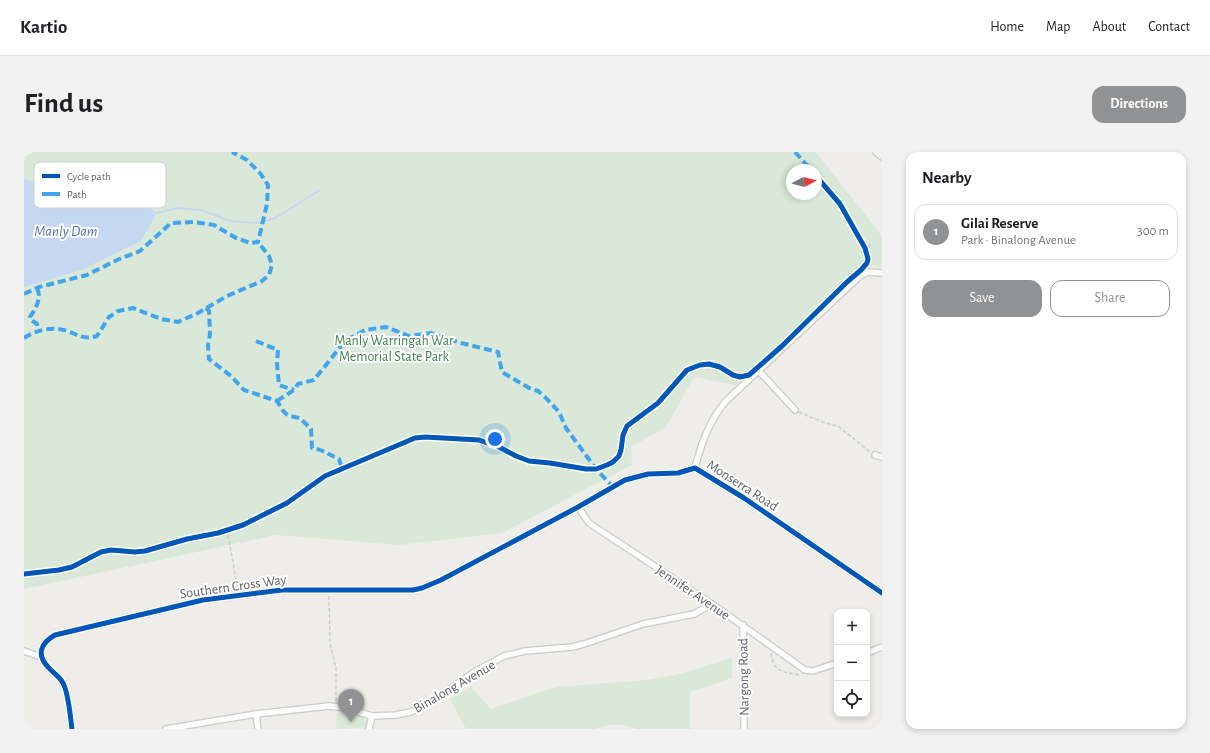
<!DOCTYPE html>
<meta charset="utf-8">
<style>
:root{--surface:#fff;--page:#f2f2f2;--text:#202124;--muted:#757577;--line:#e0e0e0;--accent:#919294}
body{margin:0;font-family:"Alegreya Sans",sans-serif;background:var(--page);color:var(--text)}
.controls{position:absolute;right:12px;bottom:12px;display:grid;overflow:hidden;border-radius:8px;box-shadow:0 2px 6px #0003}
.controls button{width:36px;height:36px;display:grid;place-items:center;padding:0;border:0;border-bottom:1px solid var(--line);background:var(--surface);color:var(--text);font:20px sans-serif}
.compass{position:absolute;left:762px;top:12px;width:36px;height:36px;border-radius:50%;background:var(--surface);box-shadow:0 2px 6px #0003;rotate:83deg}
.you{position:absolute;left:471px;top:287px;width:14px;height:14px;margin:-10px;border:3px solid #fff;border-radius:50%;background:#1a73e8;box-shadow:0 0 0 6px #1a73e833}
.badge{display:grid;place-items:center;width:26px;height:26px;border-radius:50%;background:var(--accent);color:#fff;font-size:13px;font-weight:700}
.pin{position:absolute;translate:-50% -33px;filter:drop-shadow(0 1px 2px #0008)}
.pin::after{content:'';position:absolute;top:21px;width:14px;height:12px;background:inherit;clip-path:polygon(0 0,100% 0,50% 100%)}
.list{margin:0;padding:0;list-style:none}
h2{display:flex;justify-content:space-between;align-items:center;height:52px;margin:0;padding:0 16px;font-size:17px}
h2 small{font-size:13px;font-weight:400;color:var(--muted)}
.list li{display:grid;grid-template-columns:26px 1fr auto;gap:12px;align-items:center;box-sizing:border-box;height:56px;margin:0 8px 8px;padding:0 8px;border:1px solid var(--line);border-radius:12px}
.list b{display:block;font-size:15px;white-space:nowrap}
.list p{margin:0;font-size:13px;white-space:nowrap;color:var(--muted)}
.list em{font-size:13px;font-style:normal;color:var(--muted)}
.actions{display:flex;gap:8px;padding:12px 16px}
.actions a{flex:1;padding:9px 0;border:1px solid var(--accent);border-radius:12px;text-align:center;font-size:14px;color:var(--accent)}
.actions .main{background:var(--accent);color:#fff}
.icon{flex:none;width:22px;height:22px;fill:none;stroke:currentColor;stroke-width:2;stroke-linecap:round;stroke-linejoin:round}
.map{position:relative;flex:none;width:858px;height:577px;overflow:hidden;border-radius:12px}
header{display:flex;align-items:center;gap:24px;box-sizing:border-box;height:56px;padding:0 20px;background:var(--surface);border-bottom:1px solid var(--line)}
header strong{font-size:19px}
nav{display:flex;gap:22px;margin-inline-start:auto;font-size:14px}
.intro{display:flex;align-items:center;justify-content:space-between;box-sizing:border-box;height:96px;padding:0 24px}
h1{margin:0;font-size:28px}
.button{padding:10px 18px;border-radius:12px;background:var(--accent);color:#fff;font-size:14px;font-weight:700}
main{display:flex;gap:24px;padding:0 24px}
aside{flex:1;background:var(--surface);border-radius:12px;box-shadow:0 2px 6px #0003}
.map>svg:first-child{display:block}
.green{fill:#d9e8d8;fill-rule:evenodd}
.water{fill:#c4d8f1}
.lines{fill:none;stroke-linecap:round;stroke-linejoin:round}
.stream{stroke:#c4d8f1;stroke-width:2}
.street-casing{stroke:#cbcbca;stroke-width:8}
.path{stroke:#cacecc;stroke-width:1.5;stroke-dasharray:4 2;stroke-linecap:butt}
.street{stroke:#fcfcfc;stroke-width:5.5}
.quiet{stroke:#41a5ee;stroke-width:4;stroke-dasharray:8 4;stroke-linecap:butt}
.cycleway-casing{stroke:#fff;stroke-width:8}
.cycleway{stroke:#0057b8;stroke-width:5}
.labels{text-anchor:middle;stroke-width:4;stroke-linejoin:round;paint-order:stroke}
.park-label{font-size:14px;fill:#42824d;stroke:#fff}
.street-label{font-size:14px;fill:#5f6166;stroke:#fff}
.water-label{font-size:15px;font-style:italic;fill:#5474ad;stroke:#fff}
.key{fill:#fff;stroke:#cfd0d1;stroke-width:1}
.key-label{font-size:11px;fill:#5f6166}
</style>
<header>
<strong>Kartio</strong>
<nav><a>Home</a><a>Map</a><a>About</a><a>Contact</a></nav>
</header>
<div class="intro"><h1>Find us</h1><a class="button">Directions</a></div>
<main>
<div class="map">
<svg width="858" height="577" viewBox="0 0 858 577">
<rect width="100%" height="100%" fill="#eeede9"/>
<path class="green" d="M0 0H792L858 84V114L845 113 830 120 712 233 670 225 642 275 607 295 608 313 478 381 375 393 252 383 0 437ZM768 18H792V42H768Z
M708 506V526L666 540V577H612C600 570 582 572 570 577H442L426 547 446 534 467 557 532 535 622 528 652 523Z
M313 561 339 565 342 572 341 576 312 577Z"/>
<path class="water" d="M0 26 27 37H96L133 61 117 89 57 118 0 135Z"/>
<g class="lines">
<path class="stream" d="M133 61 153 56 177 58 206 69 234 71 251 66 296 38"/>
<defs>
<path id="street" d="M852 0 858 5
M734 218 771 258
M851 303 858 305
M671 316C677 292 685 269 702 249L836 124 844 120 858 121
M554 355 565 371 688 452 781 518 789 519 813 511
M719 473 720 577
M0 499 17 505
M843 501 858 495
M232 562 234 577
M48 577C46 563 45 543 39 531 35 524 29 521 24 515 12 502 17 491 31 483L179 448 258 438H389L398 436 417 428 554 355 601 328 624 322 654 321 671 316 720 346 858 441
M142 577 232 562 305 554 322 556 348 564 372 563 387 560 399 555 452 519 480 504 501 499 548 495 560 492 619 472 670 462 688 452
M345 577 348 564"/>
</defs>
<use href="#street" class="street-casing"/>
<path class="path" d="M843 101 846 92
M775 260 798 270 814 274 846 300
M203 377 214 439
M305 444 306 491 312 516V549
M747 501C749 521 760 520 777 523"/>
<use href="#street" class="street"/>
<path class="quiet" d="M771 0 787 18
M13 136C18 145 12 157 6 165V167L13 172 14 179
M0 142 15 135 63 123 93 108 116 99 147 71 170 70 190 73 212 86 226 91 234 90 243 52 244 33 236 21 223 8 208 0
M182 156 185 159 186 182 184 193 185 207 207 224 220 238 253 249C262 263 259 263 276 266L287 277 288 296C298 297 305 303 315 307L318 317
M0 186C12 178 29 174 43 179 55 183 59 188 73 184L85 165 94 159 109 156 137 167 154 170 174 161 203 144 238 129 245 123 248 113 245 104 234 90
M232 189 254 198 253 212 255 233 270 238
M253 249 270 238 274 232 290 228 321 189 341 178 362 175 385 184 407 181 437 191 474 200 478 220 505 236 514 239 523 247 535 260 542 276 572 317 589 335"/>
<defs>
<path id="cycleway" d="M0 422 35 418 48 415 77 400 87 398 111 400 121 399 163 387 194 381 219 373 263 351 301 324 391 286 401 285 455 288 475 295 492 304 505 309 526 311 562 317H572L583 313 589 310 595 304 597 298 599 283 603 274 634 251 663 218 676 213 685 212 696 215 709 223 716 225 725 223 758 194 823 130 837 118 843 111 844 107 841 96 816 52 792 24
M48 577C46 563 45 543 39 531 35 524 29 521 24 515 12 502 17 491 31 483L179 448 258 438H389L398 436 417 428 554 355 601 328 624 322 654 321 671 316 720 346 858 441"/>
</defs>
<use href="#cycleway" class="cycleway-casing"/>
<use href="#cycleway" class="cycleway"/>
</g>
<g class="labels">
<g class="park-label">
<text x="370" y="193">Manly Warringah War<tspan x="370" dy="16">Memorial State Park</tspan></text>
</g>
<g class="street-label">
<text transform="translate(719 333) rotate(33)" y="5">Monserra Road</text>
<text transform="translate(209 434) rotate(-8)" y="5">Southern Cross Way</text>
<text transform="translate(669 440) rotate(34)" y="5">Jennifer Avenue</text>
<text transform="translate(719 525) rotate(-91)" y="5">Nargong Road</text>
<text transform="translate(430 534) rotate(-30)" y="5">Binalong Avenue</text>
</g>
<g class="water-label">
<text x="42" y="84">Manly Dam</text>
</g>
</g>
<rect x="10" y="10" width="132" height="46" rx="6" class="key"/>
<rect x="18" y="22" width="18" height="4" fill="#0057b8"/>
<rect x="18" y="40" width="18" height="4" fill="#41a5ee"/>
<g class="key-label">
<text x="43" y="28">Cycle path</text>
<text x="43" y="46">Path</text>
</g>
</svg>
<div class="controls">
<button>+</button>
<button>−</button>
<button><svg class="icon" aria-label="locate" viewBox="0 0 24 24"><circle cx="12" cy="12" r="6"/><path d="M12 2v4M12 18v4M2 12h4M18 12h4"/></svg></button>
</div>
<svg class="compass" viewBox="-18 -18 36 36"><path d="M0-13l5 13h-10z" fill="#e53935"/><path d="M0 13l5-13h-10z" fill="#757577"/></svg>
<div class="you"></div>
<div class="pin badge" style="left:327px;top:570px">1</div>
</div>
<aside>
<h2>Nearby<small></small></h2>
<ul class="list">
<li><span class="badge">1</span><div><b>Gilai Reserve</b><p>Park · Binalong Avenue</p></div><em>300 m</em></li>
</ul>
<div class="actions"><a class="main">Save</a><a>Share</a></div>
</aside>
</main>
